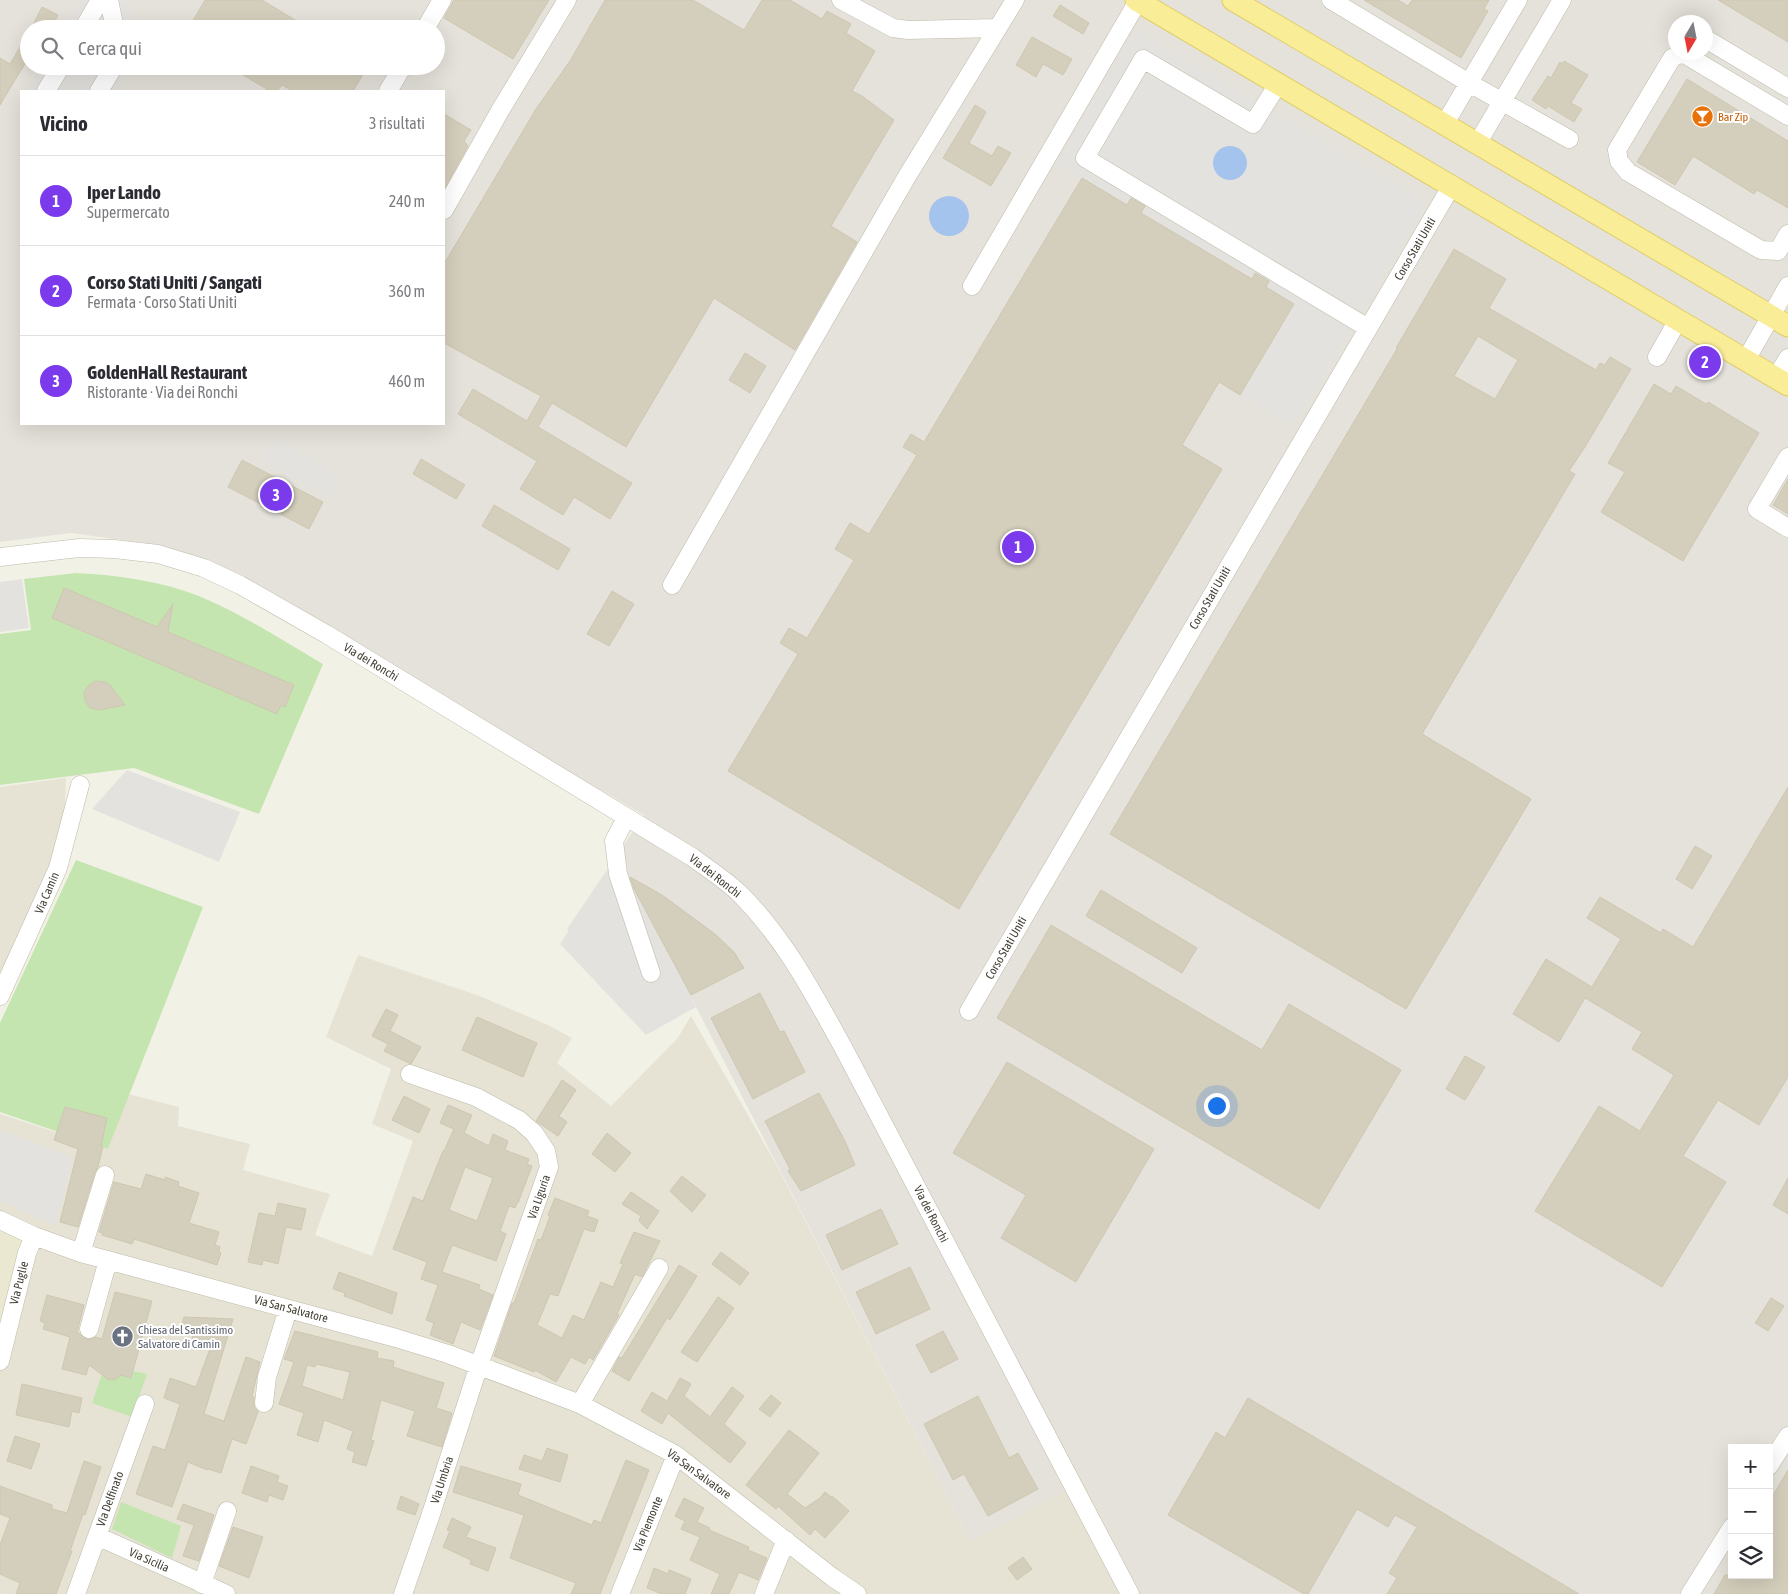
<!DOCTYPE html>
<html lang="it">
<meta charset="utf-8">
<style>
:root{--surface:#fff;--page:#f2f2f3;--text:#2b2b33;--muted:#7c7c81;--line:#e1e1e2;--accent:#7c3aed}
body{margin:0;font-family:"Asap Condensed",sans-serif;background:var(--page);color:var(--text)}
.controls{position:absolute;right:15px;bottom:15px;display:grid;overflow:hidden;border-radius:0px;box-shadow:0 5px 20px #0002}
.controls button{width:45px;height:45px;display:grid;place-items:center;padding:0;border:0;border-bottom:1px solid var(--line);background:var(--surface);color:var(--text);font:25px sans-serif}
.compass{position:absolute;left:1668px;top:15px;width:45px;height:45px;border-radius:50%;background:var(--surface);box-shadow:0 5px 20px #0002;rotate:190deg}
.you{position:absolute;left:1216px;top:1105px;width:18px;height:18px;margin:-12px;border:4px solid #fff;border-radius:50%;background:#1a73e8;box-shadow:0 0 0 8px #1a73e833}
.badge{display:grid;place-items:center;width:32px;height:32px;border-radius:50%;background:var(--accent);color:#fff;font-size:16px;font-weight:700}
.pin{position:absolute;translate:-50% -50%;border:2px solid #fff;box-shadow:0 1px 5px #0006}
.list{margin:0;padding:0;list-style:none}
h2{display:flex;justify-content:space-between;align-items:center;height:65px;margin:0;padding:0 20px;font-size:21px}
h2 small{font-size:16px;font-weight:400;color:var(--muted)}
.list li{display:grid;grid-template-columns:32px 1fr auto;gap:15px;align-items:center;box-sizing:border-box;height:90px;padding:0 20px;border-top:1px solid var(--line)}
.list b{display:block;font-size:19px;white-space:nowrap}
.list p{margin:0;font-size:16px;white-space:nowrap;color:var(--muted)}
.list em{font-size:16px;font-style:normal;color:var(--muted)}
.icon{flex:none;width:28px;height:28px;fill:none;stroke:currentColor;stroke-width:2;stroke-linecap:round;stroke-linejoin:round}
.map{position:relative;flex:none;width:1788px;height:1594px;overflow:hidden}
.search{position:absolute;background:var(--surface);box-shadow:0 5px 20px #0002;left:20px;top:20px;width:425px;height:55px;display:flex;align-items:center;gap:12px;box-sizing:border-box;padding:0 18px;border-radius:28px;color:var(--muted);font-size:19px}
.panel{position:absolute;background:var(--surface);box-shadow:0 5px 20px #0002;left:20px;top:90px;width:425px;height:335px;border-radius:0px}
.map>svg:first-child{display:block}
.residential{fill:#e6e3d4}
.industrial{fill:#e5e2db;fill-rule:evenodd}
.education{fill:#ebe8d1}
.green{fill:#c5e5b0}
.parking{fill:#e4e2de}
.water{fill:#a4c4ed}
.building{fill:#d4cebc;stroke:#cec7b0;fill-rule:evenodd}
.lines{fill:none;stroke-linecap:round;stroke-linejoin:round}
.minor-casing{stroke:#bebaa9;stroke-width:19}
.major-casing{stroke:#dfce68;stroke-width:23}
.minor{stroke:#fff;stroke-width:18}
.major{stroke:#faed97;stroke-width:21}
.labels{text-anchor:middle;stroke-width:4;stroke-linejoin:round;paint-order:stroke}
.food-label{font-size:12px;fill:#c56008;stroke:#fff;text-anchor:start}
.street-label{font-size:12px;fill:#454136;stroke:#fff}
.worship-label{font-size:12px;fill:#5b616d;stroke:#fff;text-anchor:start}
</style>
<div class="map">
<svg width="1788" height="1594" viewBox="0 0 1788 1594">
<rect width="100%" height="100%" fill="#f2f1e6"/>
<path class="residential" d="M66 778 64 826 0 1002V787Z
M358 955 477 995 548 1025 572 1038 557 1063 611 1106 677 1039 691 1016 775 1162 971 1542 1084 1480 1140 1594H0V1114L108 1149 128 1094 179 1107 178 1126 250 1144 243 1170 330 1194 315 1235 372 1256 413 1141 372 1124 391 1069 326 1037Z"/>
<path class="industrial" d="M0 0H1788V1594H1140L1084 1481 971 1542 691 997 650 1018 567 929 644 815 209 562 159 545 71 533 0 542ZM1676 22H1706V52H1676ZM29 29H436V66H29ZM21 91H444V424H21ZM1732 1448H1769V1575H1732Z"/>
<path class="education" d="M0 1229 28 1243 0 1339Z"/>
<path class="green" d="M76 573C118 575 160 581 199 596 242 614 282 640 323 664L259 814 134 768 0 785V634L31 630 24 579Z
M76 860 203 907 108 1149 0 1112V1023Z
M105 1365 147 1374 132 1417 92 1403Z
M121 1502 181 1526 172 1558 112 1529Z"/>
<path class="parking" d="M80 0H129L137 29H63Z
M1136 30 1426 203 1299 417 1295 416 1291 424 1240 395 1141 213 1144 206 1131 198 1127 205 1056 163Z
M40 66H130L114 91H26Z
M273 438 341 476 330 497 262 461Z
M22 579 29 628 0 632V582Z
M127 770 240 812 219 862 92 809Z
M609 869 630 882 696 1007 646 1035 560 944Z
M0 1130 74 1157 55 1226 0 1201Z"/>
<path class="water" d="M1213 163a17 17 0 1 1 34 0a17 17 0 1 1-34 0Z
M929 216a20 20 0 1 1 40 0a20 20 0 1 1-40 0Z"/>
<path class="building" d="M205 0H262L310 29H188Z
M454 0H549L513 59 444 18Z
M605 0H693L744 30 762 0H790L822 19 827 11 851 24 846 33 875 51 852 91 862 96 894 120 831 226 857 242 795 350 714 298 626 447 552 403 538 427 632 483 610 519 574 497 563 515 520 489 537 461 458 414 473 389 527 421 541 396 444 343V264L536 109 570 61Z
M1364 0H1398L1408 6 1412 0H1489L1484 9 1488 11 1461 58Z
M1718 0H1788V42Z
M1060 5 1089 23 1083 34 1053 16Z
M42 7 58 15 51 29H31Z
M29 32V57L0 105V58L10 64Z
M1032 37 1072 59 1063 75 1043 64 1036 77 1016 65Z
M1564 61 1588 75 1571 103 1582 109 1574 122 1548 106 1546 109 1532 100 1548 76 1551 78 1560 62 1562 64Z
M228 66H368L353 91H293L282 85 277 91H270Z
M1687 79 1788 141V208L1757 190 1754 194 1693 156 1675 185 1637 162Z
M975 105 986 112 969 143 992 156 998 146 1011 153 991 186 943 158Z
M444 114 471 130 464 141 468 146 444 189Z
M1082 178 1127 205 1131 198 1145 206 1141 213 1252 279 1255 273 1269 281 1266 287 1294 304 1240 395 1219 382 1182 445 1222 469 959 909 728 771 798 654 780 643 789 628 807 638 854 560 835 549 850 523 869 534 917 455 903 447 911 434 924 442Z
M1454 249 1506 279 1489 308 1596 370 1600 363 1605 365 1610 357 1631 369 1585 447 1569 471 1575 474 1422 734 1531 799 1406 1009 1110 834 1397 349 1396 348ZM1478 336 1518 360 1495 399 1454 376Z
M745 353 766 366 750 393 729 380Z
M1654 384 1671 394 1676 386 1706 404 1708 402 1759 433 1683 561 1601 512 1625 472 1608 463Z
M421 459 465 485 456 499 413 474Z
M242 460 323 502 309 529 228 487Z
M1788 479V514L1773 505Z
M494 505 570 549 558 570 482 526Z
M64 588 157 627 173 604 168 632 294 685 285 707 281 705 277 714 52 618Z
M612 591 634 604 609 646 587 634Z
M96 681 105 682 110 685 125 705 99 710 90 708 85 701 84 692 89 685Z
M1788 787V1077L1759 1125 1718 1100 1683 1156 1726 1182 1662 1287 1535 1211 1599 1106 1640 1131 1674 1075 1632 1049 1642 1032 1585 998 1559 1042 1513 1014 1546 959 1592 987 1621 939 1587 918 1600 897 1661 933 1663 929 1693 947Z
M1695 846 1712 856 1692 889 1676 879Z
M630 877 662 895 715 934 734 952 744 968 691 995 634 889Z
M1101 890 1197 948 1182 973 1086 916Z
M1051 925 1262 1050 1289 1004 1401 1070 1319 1209 997 1018Z
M760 993 780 1032 784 1031 805 1072 753 1099 711 1018Z
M386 1009 398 1015 390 1031 421 1047 411 1064 384 1051 388 1044 372 1036Z
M477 1017 537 1043 523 1077 462 1050Z
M1465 1056 1485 1067 1465 1100 1446 1089Z
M1007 1062 1154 1149 1076 1282 1001 1238 1026 1195 953 1153Z
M562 1080 576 1090 559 1116 567 1122 558 1136 536 1121Z
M819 1093 845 1141 855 1165 801 1191 788 1171 790 1169 765 1121Z
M404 1096 430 1109 419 1133 392 1120Z
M448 1105 472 1115 464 1133 489 1146 493 1134 508 1141 505 1150 529 1159 527 1164 532 1166 518 1203H517L515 1208 509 1206 500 1231 506 1234 496 1261 452 1245 442 1272 480 1285 479 1289 493 1295 480 1330 461 1322 453 1344 430 1335 434 1323 426 1320 438 1285 421 1279 427 1262 393 1249 413 1197 423 1201 443 1151H444L454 1129 440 1123ZM465 1167 493 1178 477 1221 449 1210Z
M65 1107 107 1118 101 1146H103L98 1167 95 1172 78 1227 60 1222 78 1149 54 1140Z
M607 1133 631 1153 615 1172 592 1154Z
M146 1174 165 1180V1177L179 1182 178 1186 199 1193 189 1223 219 1232 215 1245 220 1247 219 1252 221 1253 217 1265 134 1239 132 1244 102 1235 103 1233 99 1232 114 1182 141 1189Z
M682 1176 706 1195 692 1212 670 1191Z
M1788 1178V1214L1773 1205Z
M631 1192 659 1211 647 1229 639 1221 641 1216 622 1204Z
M555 1198 589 1211 587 1216 598 1220 594 1232 584 1229 558 1296 550 1294 537 1325 562 1338 573 1315 584 1320 601 1282 613 1287 623 1264 620 1263 634 1232 660 1241 642 1277 635 1274 617 1314 619 1315 593 1360 589 1357 585 1364 571 1357 556 1382 535 1370 534 1372 494 1356 512 1303H514L538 1239 541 1240 550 1216 548 1215Z
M278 1203 306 1209 301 1230 286 1227 278 1264 263 1260 262 1265 248 1262 259 1213 275 1216Z
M881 1209 898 1244 842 1270 826 1235Z
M721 1252 749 1273 740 1285 712 1264Z
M679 1265 697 1276 670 1320 667 1318 629 1381 612 1371 619 1357 622 1358Z
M910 1267 930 1309 876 1334 856 1292Z
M339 1272 397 1293 392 1314 344 1296 345 1293 333 1289Z
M115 1292 152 1301 131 1378 121 1375 116 1379 109 1380 89 1365 86 1375 62 1369 70 1337 43 1329 45 1323 40 1321 47 1295 84 1305 77 1332 86 1339H91L96 1337 102 1339Z
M718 1297 734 1308 697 1362 681 1352Z
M1771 1298 1784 1306 1768 1331 1755 1323Z
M184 1317 233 1319 204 1414 224 1421 246 1357 260 1362 252 1396 254 1397V1407L258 1412 246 1444 232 1439 221 1473 208 1469 207 1470 188 1462 172 1507 136 1494 153 1446 165 1450 180 1404 164 1398 170 1378 196 1387 212 1343 192 1342 193 1332H180Z
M295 1331 378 1352 377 1358 394 1361 393 1367 444 1383 436 1408 452 1413 442 1447 407 1436 415 1411 381 1400 371 1440 374 1441 366 1466 352 1462 355 1452 347 1449 353 1431 324 1420 318 1442 297 1435 304 1413 279 1404 294 1362 284 1359ZM316 1364 350 1372 343 1400 302 1386 307 1365 315 1367Z
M943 1331 958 1359 931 1373 916 1345Z
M680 1378 691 1384 684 1396 710 1417 732 1387 744 1396 724 1424 746 1443 730 1463 668 1413 662 1424 641 1411 652 1392 667 1401Z
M22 1384 82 1398 79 1413 72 1411 69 1427 16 1415Z
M771 1395 781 1403 770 1417 759 1409Z
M978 1396 1009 1458 1018 1453 1038 1489 988 1516 964 1474 953 1480 924 1424Z
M1248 1398 1433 1507 1579 1594H1387L1397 1578 1389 1573 1417 1527 1395 1515 1388 1527 1357 1509 1308 1594H1304L1168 1515 1216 1432 1225 1438Z
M789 1430 819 1453 787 1494 805 1508 820 1498 825 1492 831 1497 832 1496 849 1511 825 1538 815 1529 810 1535 778 1506 776 1509 746 1485Z
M15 1436 40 1444 31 1469 7 1461Z
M547 1448 568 1455 560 1482 519 1469 524 1455 542 1461Z
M626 1460 649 1470 600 1594H571L576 1583 510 1558 524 1515 453 1492 461 1466 521 1484 518 1495 592 1525 594 1520 601 1523Z
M84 1461 101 1467 85 1515 83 1514 70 1551H72L56 1594H16L20 1583 0 1574V1545L10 1518 0 1514V1486L52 1505V1509L67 1513Z
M251 1466 279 1476 277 1482 288 1486 283 1500 269 1495 267 1502 242 1493Z
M1788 1470V1594H1714L1725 1575H1769V1502Z
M401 1496 419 1504 415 1515 397 1509Z
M684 1498 704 1508 697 1522 710 1528 709 1530 749 1547 748 1550 767 1558 758 1580 739 1572 729 1594H711L720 1574 690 1560 700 1537 681 1529 685 1521 675 1516Z
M183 1504 214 1515 199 1561 183 1556 194 1525 177 1519Z
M452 1518 471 1527 466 1537 496 1548 488 1571 470 1564 471 1560 443 1547 450 1531 447 1530Z
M233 1527 263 1537 249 1578 219 1566Z
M1023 1557 1032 1569 1017 1580 1008 1568Z
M654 1568 668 1574 669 1570 691 1579 685 1594H662L647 1588Z"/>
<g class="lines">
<defs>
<path id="minor" d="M109 0 115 29
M841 0 893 28 908 30 998 28
M1331 0 1469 83 1569 139
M83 29 100 0
M425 29 442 0
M1706 39 1788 88
M1278 84 1253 124 1143 59 1085 158 1368 328
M46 91 61 66
M99 91 114 66
M388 91 403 66
M1788 116 1686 55 1680 54 1672 58 1617 150 1619 161 1628 172 1761 250 1778 251 1788 234
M1444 125 1518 0
M1477 144 1562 0
M444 210 501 109 567 0
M972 286 1138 1
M1657 357 1678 320
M1746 360 1788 286
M1776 378 1788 358
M1788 457 1757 509 1788 528
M0 557 79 548 114 549 158 554 204 568 240 585 326 634 692 857C707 868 724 879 738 892 784 937 813 993 844 1049L1130 1594
M672 585 906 178 1015 0
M626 818 614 841 618 874 651 973
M0 996 58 868 80 785
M969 1011 1452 185
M0 1220 34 1236 81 1253 396 1338 448 1354 580 1404 676 1455 832 1577 857 1594
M81 1253 105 1175
M89 1329 108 1260
M0 1361 27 1253 34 1236
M264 1403 267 1377 288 1309
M580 1404 659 1268
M1769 1466 1788 1436
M97 1536 226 1594
M202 1584 227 1511
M76 1594 145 1404
M403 1594 431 1514 477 1371 549 1167 546 1151 534 1133 519 1120 476 1097 410 1074
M620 1594 676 1455
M764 1594 786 1540
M1690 1594 1732 1527"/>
<path id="major" d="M1136 0 1788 385
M1233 0 1788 326"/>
</defs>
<use href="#minor" class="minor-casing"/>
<use href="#major" class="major-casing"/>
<use href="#minor" class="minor"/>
<use href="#major" class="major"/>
</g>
<defs>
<symbol id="bar-disc" viewBox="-11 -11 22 22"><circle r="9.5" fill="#e8710a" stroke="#fff"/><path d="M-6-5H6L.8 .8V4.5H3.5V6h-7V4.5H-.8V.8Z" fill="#fff"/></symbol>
<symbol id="church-disc" viewBox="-11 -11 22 22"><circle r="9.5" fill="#6b7280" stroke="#fff"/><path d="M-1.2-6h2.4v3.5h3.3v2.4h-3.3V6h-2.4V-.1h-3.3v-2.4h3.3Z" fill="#fff"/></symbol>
</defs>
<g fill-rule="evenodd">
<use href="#bar-disc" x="1690" y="104" width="25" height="25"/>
<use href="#church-disc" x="110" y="1324" width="25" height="25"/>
</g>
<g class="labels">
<g class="food-label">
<text x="1718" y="121">Bar Zip</text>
</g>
<g class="street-label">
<text transform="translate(1415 249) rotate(-60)" y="4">Corso Stati Uniti</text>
<text transform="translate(1210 598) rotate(-60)" y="4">Corso Stati Uniti</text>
<text transform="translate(371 662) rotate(31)" y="4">Via dei Ronchi</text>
<text transform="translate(715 876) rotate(38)" y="4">Via dei Ronchi</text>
<text transform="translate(47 893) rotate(-67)" y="4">Via Camin</text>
<text transform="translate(1006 948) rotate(-60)" y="4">Corso Stati Uniti</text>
<text transform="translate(539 1197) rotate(-71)" y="4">Via Liguria</text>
<text transform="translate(931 1214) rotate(63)" y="4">Via dei Ronchi</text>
<text transform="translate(19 1283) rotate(-76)" y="4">Via Puglie</text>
<text transform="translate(291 1309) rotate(15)" y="4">Via San Salvatore</text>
<text transform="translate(699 1474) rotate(36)" y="4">Via San Salvatore</text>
<text transform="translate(442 1480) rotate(-72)" y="4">Via Umbria</text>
<text transform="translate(110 1499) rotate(-70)" y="4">Via Delfinato</text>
<text transform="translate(648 1524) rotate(-68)" y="4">Via Piemonte</text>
<text transform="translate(149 1560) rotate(24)" y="4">Via Sicilia</text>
</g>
<g class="worship-label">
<text x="138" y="1334">Chiesa del Santissimo<tspan x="138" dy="14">Salvatore di Camin</tspan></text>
</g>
</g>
</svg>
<div class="controls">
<button>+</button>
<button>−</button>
<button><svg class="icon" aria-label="layers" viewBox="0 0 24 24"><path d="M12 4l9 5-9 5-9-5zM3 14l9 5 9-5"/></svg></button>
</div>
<svg class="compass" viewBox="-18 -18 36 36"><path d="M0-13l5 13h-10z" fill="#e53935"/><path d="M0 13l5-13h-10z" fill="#7c7c81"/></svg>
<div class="you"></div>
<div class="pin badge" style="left:1018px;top:547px">1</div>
<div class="pin badge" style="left:1705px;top:362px">2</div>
<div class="pin badge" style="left:276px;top:495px">3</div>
<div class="search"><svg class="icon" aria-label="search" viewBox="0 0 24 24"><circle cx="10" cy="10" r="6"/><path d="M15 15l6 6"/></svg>Cerca qui</div>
<section class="panel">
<h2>Vicino<small>3 risultati</small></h2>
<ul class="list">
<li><span class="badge">1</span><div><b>Iper Lando</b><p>Supermercato</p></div><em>240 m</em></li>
<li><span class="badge">2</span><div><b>Corso Stati Uniti / Sangati</b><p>Fermata · Corso Stati Uniti</p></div><em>360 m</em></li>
<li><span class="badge">3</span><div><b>GoldenHall Restaurant</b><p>Ristorante · Via dei Ronchi</p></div><em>460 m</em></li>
</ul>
</section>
</div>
